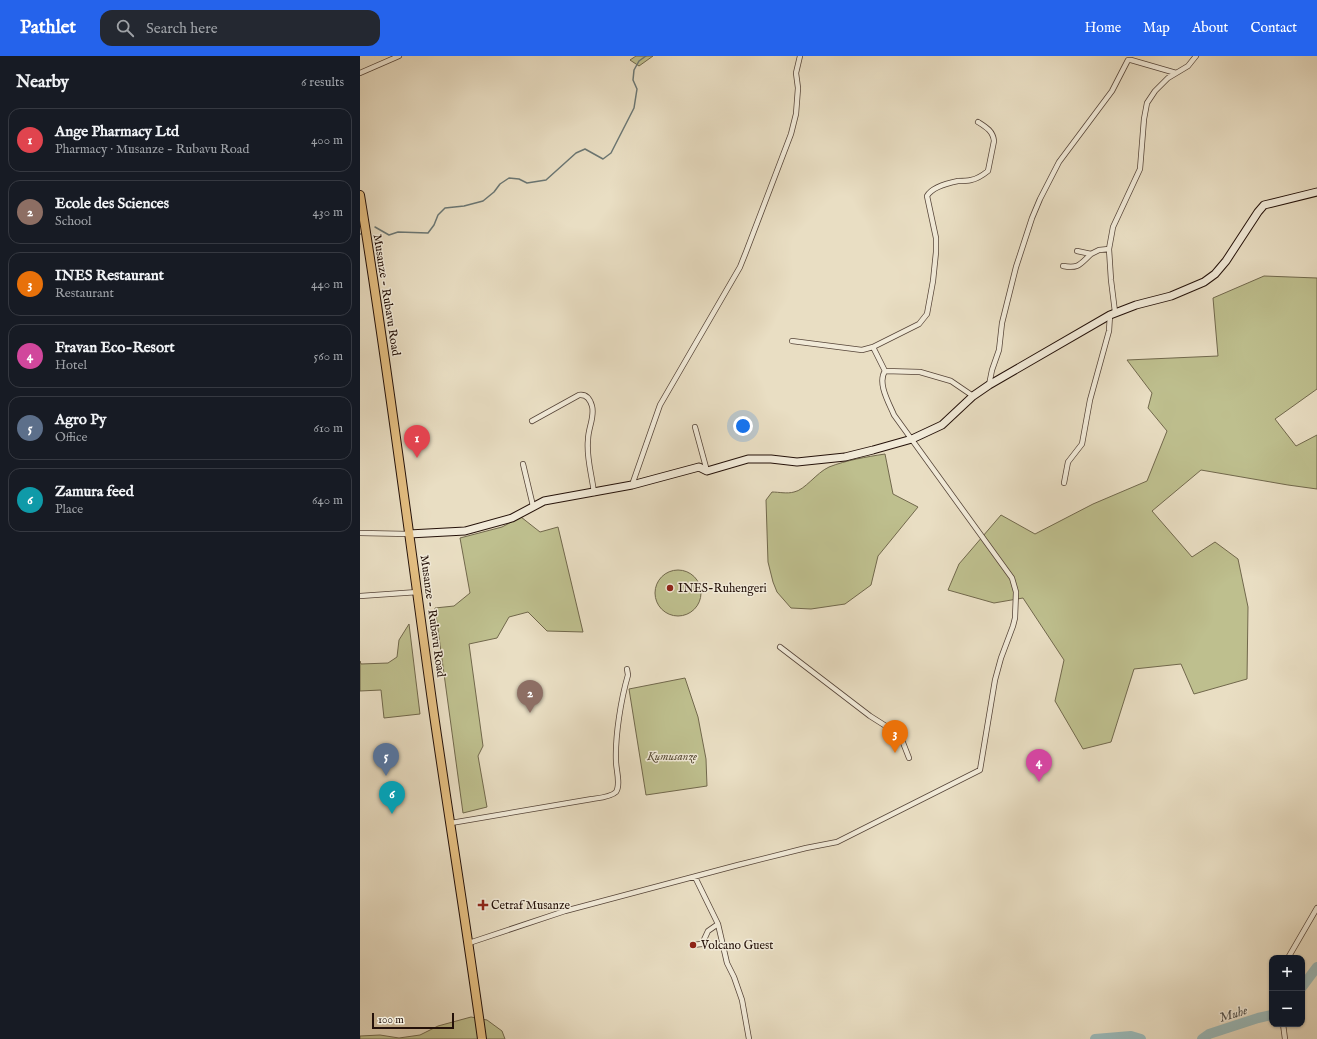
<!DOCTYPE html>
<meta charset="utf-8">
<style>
:root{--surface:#171b24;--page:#242831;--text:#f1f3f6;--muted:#9ea1a6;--line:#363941;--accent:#2563eb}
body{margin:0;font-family:"IM FELL English",serif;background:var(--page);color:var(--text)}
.controls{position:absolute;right:12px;bottom:12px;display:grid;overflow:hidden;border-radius:8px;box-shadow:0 1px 3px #0004}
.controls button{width:36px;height:36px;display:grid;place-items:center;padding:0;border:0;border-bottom:1px solid var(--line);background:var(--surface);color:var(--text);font:20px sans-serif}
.scale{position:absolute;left:12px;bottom:10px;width:82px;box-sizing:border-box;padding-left:4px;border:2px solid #241109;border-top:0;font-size:11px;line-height:14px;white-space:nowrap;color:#241109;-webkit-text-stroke:3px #f1ead8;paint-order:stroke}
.you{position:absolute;left:383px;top:370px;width:14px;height:14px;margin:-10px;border:3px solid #fff;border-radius:50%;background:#1a73e8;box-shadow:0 0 0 6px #1a73e833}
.badge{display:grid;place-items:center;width:26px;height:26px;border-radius:50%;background:var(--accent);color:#fff;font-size:13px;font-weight:700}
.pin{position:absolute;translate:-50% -33px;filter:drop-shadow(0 1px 2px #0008)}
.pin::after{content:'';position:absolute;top:21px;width:14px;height:12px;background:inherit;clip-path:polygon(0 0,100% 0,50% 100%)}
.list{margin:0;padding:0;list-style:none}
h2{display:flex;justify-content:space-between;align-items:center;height:52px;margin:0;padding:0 16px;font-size:17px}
h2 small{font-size:13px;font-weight:400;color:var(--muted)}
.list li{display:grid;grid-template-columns:26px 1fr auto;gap:12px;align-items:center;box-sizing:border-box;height:64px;margin:0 8px 8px;padding:0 8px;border:1px solid var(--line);border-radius:12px}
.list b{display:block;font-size:15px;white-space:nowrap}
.list p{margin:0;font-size:13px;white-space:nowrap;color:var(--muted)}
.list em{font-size:13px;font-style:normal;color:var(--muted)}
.icon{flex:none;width:22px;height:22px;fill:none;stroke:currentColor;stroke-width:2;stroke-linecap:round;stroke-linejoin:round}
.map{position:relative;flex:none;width:957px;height:983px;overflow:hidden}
header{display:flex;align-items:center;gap:24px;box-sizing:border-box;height:56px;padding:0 20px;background:var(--accent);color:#fff}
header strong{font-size:19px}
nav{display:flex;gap:22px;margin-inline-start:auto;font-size:14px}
.search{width:280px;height:36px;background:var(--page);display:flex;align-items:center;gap:10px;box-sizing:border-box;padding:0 14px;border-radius:12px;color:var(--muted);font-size:15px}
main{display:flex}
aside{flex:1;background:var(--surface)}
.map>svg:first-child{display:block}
.green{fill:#bebf8e;stroke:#71684c}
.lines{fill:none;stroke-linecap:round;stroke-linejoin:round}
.stream{stroke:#6b7774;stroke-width:1.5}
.river{stroke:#9abbbc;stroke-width:10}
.minor-casing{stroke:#554438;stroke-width:6}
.secondary-casing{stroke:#241109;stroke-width:9}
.trunk-casing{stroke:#241109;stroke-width:10}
.minor{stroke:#f1ead8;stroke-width:4.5}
.secondary{stroke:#f1ead8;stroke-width:7}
.trunk{stroke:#e4bf82;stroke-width:8}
.poi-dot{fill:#8f2418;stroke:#f1ead8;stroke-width:1.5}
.labels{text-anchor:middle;stroke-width:3;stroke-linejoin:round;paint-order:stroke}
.street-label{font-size:12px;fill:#241109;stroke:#f1ead8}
.poi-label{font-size:12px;fill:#241109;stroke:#f1ead8;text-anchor:start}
.park-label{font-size:12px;font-style:italic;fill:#5a4e38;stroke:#f1ead8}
.water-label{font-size:13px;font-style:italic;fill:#4d4c48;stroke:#f1ead8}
</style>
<header>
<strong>Pathlet</strong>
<div class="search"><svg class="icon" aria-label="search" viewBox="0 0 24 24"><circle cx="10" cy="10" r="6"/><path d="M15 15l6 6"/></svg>Search here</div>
<nav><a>Home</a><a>Map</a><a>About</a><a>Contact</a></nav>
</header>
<main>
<aside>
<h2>Nearby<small>6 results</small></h2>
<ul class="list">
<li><span class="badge" style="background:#e0444e">1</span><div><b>Ange Pharmacy Ltd</b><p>Pharmacy · Musanze - Rubavu Road</p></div><em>400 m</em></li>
<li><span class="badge" style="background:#8d6e63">2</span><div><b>Ecole des Sciences</b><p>School</p></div><em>430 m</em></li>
<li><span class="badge" style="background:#e8710a">3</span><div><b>INES Restaurant</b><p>Restaurant</p></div><em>440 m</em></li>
<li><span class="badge" style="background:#d1479c">4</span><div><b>Fravan Eco-Resort</b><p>Hotel</p></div><em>560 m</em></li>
<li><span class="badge" style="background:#5c6f8a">5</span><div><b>Agro Py</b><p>Office</p></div><em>610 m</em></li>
<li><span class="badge" style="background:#0f9aa8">6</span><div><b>Zamura feed</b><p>Place</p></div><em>640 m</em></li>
</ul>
</aside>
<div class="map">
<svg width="957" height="983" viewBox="0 0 957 983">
<rect width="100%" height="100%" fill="#e9dec3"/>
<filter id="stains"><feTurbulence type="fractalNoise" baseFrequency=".005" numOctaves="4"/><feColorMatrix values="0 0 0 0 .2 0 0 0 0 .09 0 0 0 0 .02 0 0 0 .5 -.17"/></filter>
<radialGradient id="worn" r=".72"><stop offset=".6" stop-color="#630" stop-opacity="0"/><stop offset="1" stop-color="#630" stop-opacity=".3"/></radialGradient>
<path class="green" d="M276 0H293L279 10 270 4Z
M904 220 957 222V333L915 363 936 390 957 379V433L928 429 841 414 792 455 832 501 855 486 878 503 888 551 887 623 834 638 821 608 774 613 751 686 723 693 695 645 704 604 663 542 634 547 588 534 599 508 641 459 675 478 733 448 787 425 807 375 788 352 792 337 767 304 858 300 853 242Z
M525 398 533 438 558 451 518 500 511 529 485 548 451 553 431 552 417 536 413 526 408 506 406 444 412 436C419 436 427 438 434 436 445 434 456 417 469 411 487 404 506 401 525 398Z
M161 461 180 476 198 471 223 576 187 575 168 556 149 561 137 582 109 588 123 690 118 700 127 751 103 757 75 552 94 550 110 537 100 482 142 471Z
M295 537a23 23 0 1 1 46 0a23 23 0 1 1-46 0Z
M49 568 60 658 24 662 21 634 0 635V605L1 608 28 607 37 601 39 584Z
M325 622 338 661 346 703 347 730 286 739 269 633Z
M111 961 127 964 142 975 145 983H0V980L20 979 39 982 60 979 78 970Z"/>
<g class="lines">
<path class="stream" d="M15 171 29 179 38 176 68 177 74 169 78 159 85 152 104 150 123 145 134 136 140 128 149 122 159 123 167 127 186 124 216 97 225 93 243 103 251 97 274 52 277 33 273 24 274 14 279 5 286 0
M0 178H1"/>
<path class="river" d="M942 931 957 911
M735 983 771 980 781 983
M842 983 849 978 898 962 912 959"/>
<defs>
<path id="minor" d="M0 17 39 0
M717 195 731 198 739 194 749 193
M703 210C719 213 720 208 731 198
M755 256 751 224 749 193 753 171 780 113 784 63 787 47 795 35 808 22 828 10 836 0
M432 285 502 294 513 291 525 315 560 316 591 325 613 340
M513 291 559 268 567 258 573 225 576 196V182L567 140C572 131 588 127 598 125 602 125 607 125 611 124 617 123 623 119 628 115L634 85C633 75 626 71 618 66
M629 329 632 314 639 294 642 267 656 211 672 162 680 143 699 106 752 35 768 4H771L816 17
M172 365 219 339C226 338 230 343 232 350 235 361 228 372 228 384 226 401 232 419 234 437
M335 371 347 415
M163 408 173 450
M704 427 708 406 722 388 730 344 749 275 750 259
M272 429 300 349 380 211 386 196 431 78 436 58 438 32 436 17 440 0
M0 477 49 478
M0 540 58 536
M420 591 510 660 540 679 549 702
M91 767 232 743C239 742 251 741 256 736 261 728 256 714 256 705 255 680 261 643 268 619L267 613
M335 821 358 868 367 907 374 921 382 944 389 983
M109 887 205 855 378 809 446 792 477 786 620 714 635 624 641 602 653 570 655 562 656 536 652 522 534 359C529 347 517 327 525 315
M332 889 342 888 348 875 358 868
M928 902 957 852
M923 968 925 983"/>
<path id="secondary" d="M49 478 105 475 152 462 184 445 272 429 339 411 347 415 388 403H411L437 406 485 401 513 394 552 383 582 369 613 340 629 329 750 259 776 249 811 240 844 226 855 218 866 205 898 156 904 149 957 136"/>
<path id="trunk" d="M0 139C28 310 49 481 73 652 89 763 107 873 122 983"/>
</defs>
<use href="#minor" class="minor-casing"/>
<use href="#secondary" class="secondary-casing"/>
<use href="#trunk" class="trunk-casing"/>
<use href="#minor" class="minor"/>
<use href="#secondary" class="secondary"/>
<use href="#trunk" class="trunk"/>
</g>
<g class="poi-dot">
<circle cx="310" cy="532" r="4"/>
<path d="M121 843h4v4h4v4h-4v4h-4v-4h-4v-4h4z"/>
<circle cx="333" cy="889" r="4"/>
</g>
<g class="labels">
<g class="street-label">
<text transform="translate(27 239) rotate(81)" y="4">Musanze - Rubavu Road</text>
<text transform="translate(73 560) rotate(82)" y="4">Musanze - Rubavu Road</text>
</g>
<g class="poi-label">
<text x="318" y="536">INES-Ruhengeri</text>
<text x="131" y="853">Cetraf Musanze</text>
<text x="341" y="893">Volcano Guest</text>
</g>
<g class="park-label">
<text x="312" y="704">Kumusanze</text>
</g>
<g class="water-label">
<text transform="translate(873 957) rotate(-17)" y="5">Muhe</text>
</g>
</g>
<rect width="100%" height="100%" filter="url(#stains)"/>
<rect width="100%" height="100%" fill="url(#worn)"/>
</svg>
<div class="controls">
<button>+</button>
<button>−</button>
</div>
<div class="scale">100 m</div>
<div class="you"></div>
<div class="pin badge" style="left:57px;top:402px;background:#e0444e">1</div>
<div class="pin badge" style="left:170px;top:657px;background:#8d6e63">2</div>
<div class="pin badge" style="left:535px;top:697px;background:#e8710a">3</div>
<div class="pin badge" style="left:679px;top:726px;background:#d1479c">4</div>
<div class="pin badge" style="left:26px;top:720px;background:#5c6f8a">5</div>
<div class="pin badge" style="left:32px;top:758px;background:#0f9aa8">6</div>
</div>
</main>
